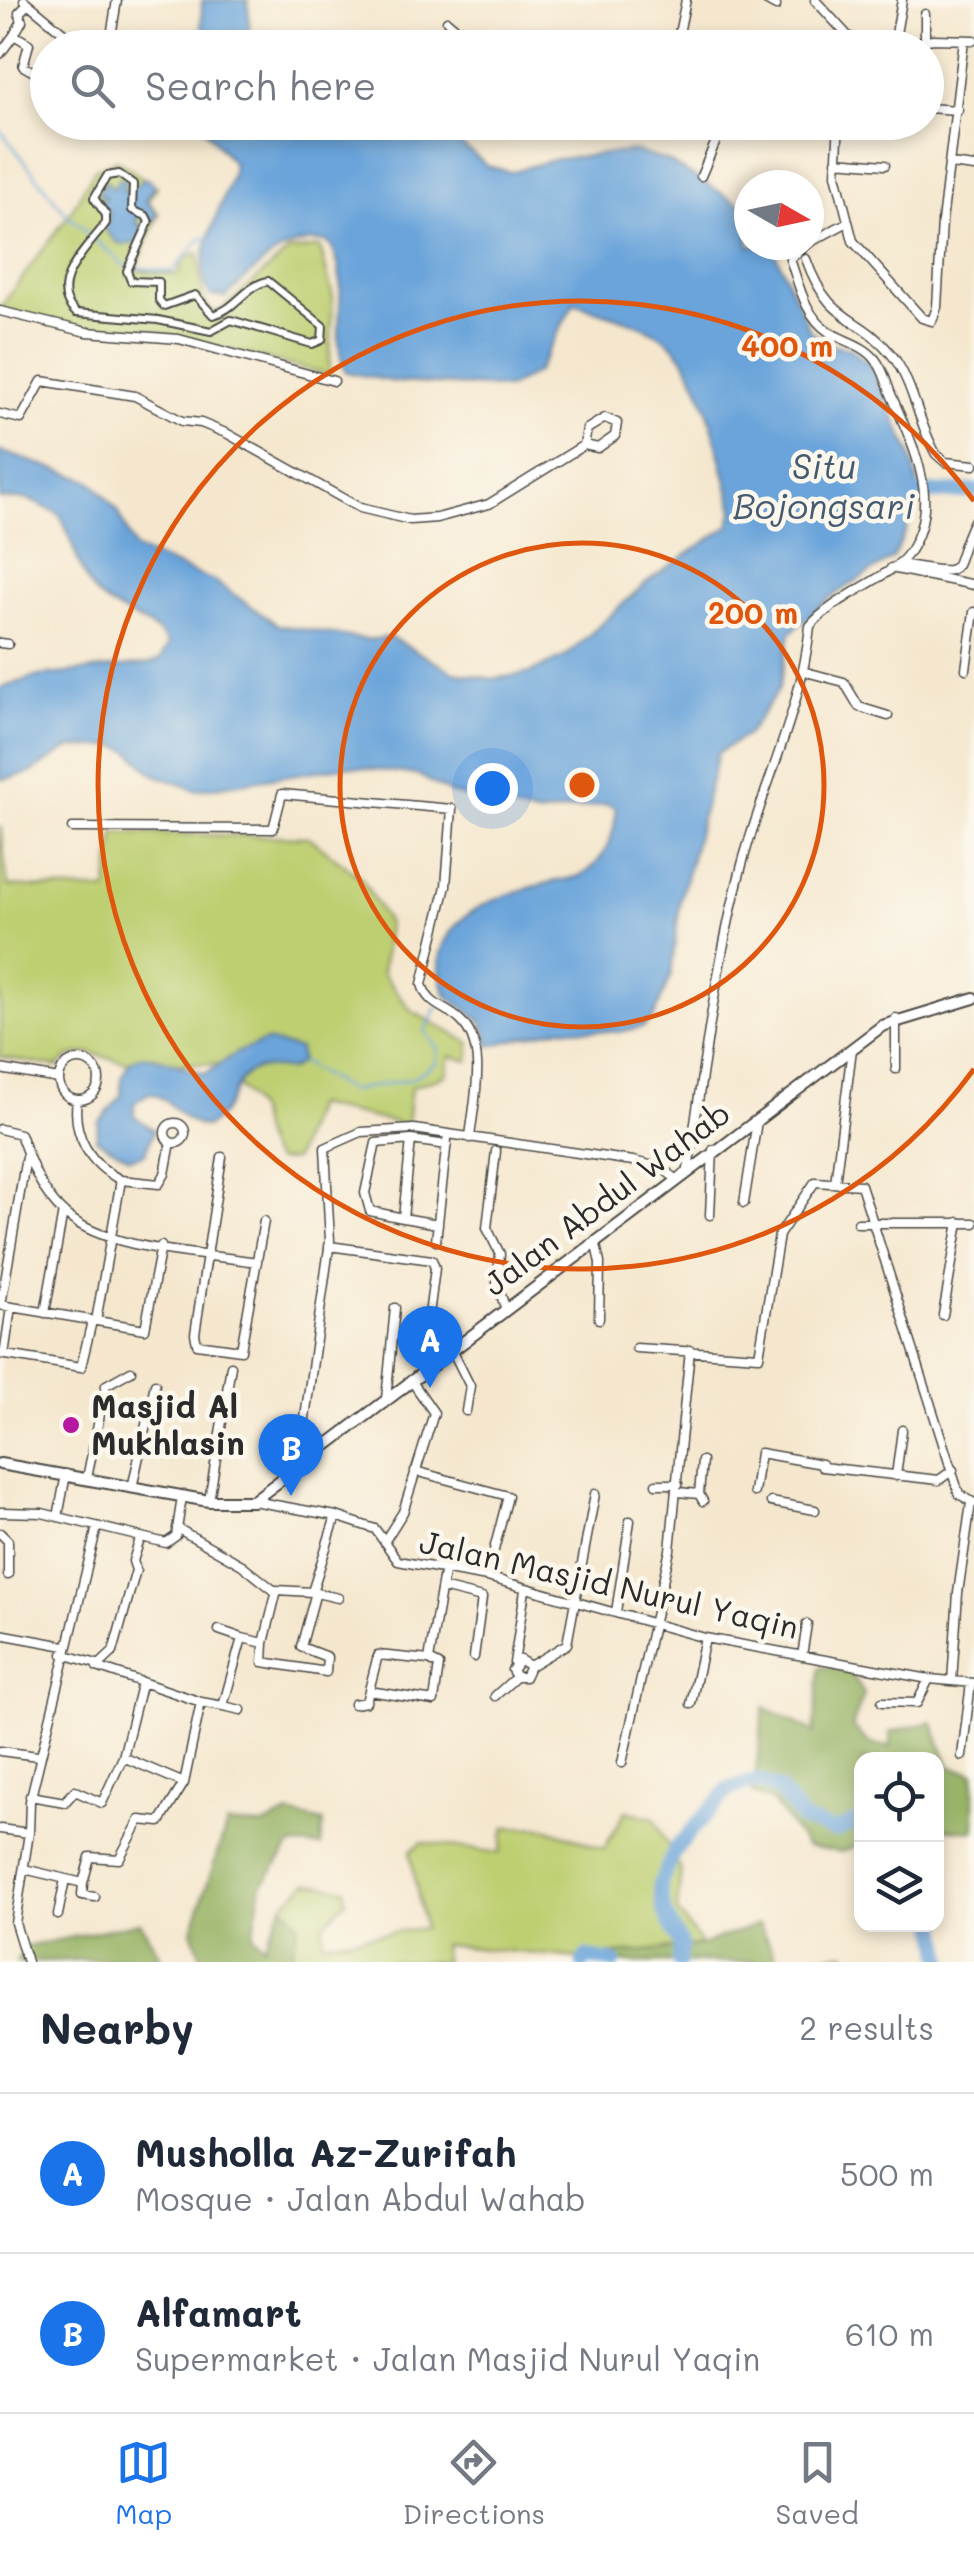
<!DOCTYPE html>
<meta charset="utf-8">
<style>
:root{--surface:#fff;--page:#f2f2f3;--text:#1f2937;--muted:#747a83;--line:#e0e1e3;--accent:#1a73e8}
body{margin:0;font-family:Mali,sans-serif;background:var(--page);color:var(--text)}
.controls{position:absolute;right:30px;bottom:30px;display:grid;overflow:hidden;border-radius:20px;box-shadow:0 5px 15px #0003}
.controls button{width:90px;height:90px;display:grid;place-items:center;padding:0;border:0;border-bottom:2px solid var(--line);background:var(--surface);color:var(--text);font:50px sans-serif}
.compass{position:absolute;left:734px;top:170px;width:90px;height:90px;border-radius:50%;background:var(--surface);box-shadow:0 5px 15px #0003;rotate:99deg}
.you{position:absolute;left:492px;top:788px;width:35px;height:35px;margin:-25px;border:8px solid #fff;border-radius:50%;background:#1a73e8;box-shadow:0 0 0 15px #1a73e833}
.badge{display:grid;place-items:center;width:65px;height:65px;border-radius:50%;background:var(--accent);color:#fff;font-size:32px;font-weight:700}
.pin{position:absolute;translate:-50% -82px;filter:drop-shadow(0 2px 5px #0008)}
.pin::after{content:'';position:absolute;top:52px;width:35px;height:30px;background:inherit;clip-path:polygon(0 0,100% 0,50% 100%)}
.list{margin:0;padding:0;list-style:none}
h2{display:flex;justify-content:space-between;align-items:center;height:130px;margin:0;padding:0 40px;font-size:42px}
h2 small{font-size:32px;font-weight:400;color:var(--muted)}
.list li{display:grid;grid-template-columns:65px 1fr auto;gap:30px;align-items:center;box-sizing:border-box;height:160px;padding:0 40px;border-top:2px solid var(--line)}
.list b{display:block;font-size:38px;white-space:nowrap}
.list p{margin:0;font-size:32px;white-space:nowrap;color:var(--muted)}
.list em{font-size:32px;font-style:normal;color:var(--muted)}
.icon{flex:none;width:55px;height:55px;fill:none;stroke:currentColor;stroke-width:2;stroke-linecap:round;stroke-linejoin:round}
.map{position:relative;flex:none;width:974px;height:1962px;overflow:hidden}
.search{position:absolute;background:var(--surface);box-shadow:0 5px 15px #0003;left:30px;right:30px;top:30px;height:110px;display:flex;align-items:center;gap:25px;box-sizing:border-box;padding:0 35px;border-radius:55px;color:var(--muted);font-size:38px}
.sheet{height:450px;background:var(--surface)}
nav{display:flex;justify-content:space-around;align-items:center;box-sizing:border-box;height:140px;border-top:2px solid var(--line);background:var(--surface);font-size:28px;color:var(--muted)}
nav a{display:grid;justify-items:center;gap:5px}
nav .on{color:var(--accent)}
.map>svg:first-child{display:block}
.green{fill:#becf72;stroke:#747d4e;stroke-width:2.5}
.forest{fill:#96b264;stroke:#606e48;stroke-width:2.5}
.water{fill:#6aa4da;stroke:#4a6882;stroke-width:2.5}
.lines{fill:none;stroke-linecap:round;stroke-linejoin:round}
.stream{stroke:#6aa4da;stroke-width:2.5}
.river{stroke:#6aa4da;stroke-width:15}
.pedestrian-casing{stroke:#494743;stroke-width:10}
.minor-casing{stroke:#494743;stroke-width:11}
.tertiary-casing{stroke:#494743;stroke-width:14}
.pedestrian{stroke:#fff;stroke-width:6}
.minor{stroke:#fff;stroke-width:8}
.tertiary{stroke:#fff;stroke-width:10}
.ring{fill:none;stroke:#df570e;stroke-width:5}
.poi-dot{fill:#b5179e;stroke:#fbf7ec;stroke-width:4}
.labels{text-anchor:middle;stroke-width:9;stroke-linejoin:round;paint-order:stroke}
.street-label{font-size:32px;fill:#2b2b2b;stroke:#fbf7ec}
.poi-label{font-size:32px;font-weight:bold;fill:#2b2b2b;stroke:#fbf7ec;text-anchor:start}
.water-label{font-size:35px;font-style:italic;fill:#445b71;stroke:#fbf7ec}
.centre{fill:#df570e;stroke:#fbf7ec;stroke-width:5}
.ring-label{font-size:30px;text-anchor:middle;font-weight:bold;fill:#df570e;stroke:#fbf7ec;stroke-width:9;stroke-linejoin:round;paint-order:stroke}
</style>
<div class="map">
<svg width="974" height="1962" viewBox="0 0 974 1962">
<rect width="100%" height="100%" fill="#fbf7ec"/>
<filter id="ink" filterUnits="userSpaceOnUse"><feTurbulence type="fractalNoise" baseFrequency=".01" numOctaves="2"/><feDisplacementMap in="SourceGraphic" scale="20" xChannelSelector="R" yChannelSelector="G"/><feConvolveMatrix kernelMatrix="1 2 1 2 8 2 1 2 1" color-interpolation-filters="sRGB"/></filter>
<filter id="wash" filterUnits="userSpaceOnUse"><feTurbulence type="fractalNoise" baseFrequency=".0048" numOctaves="4" result="noise"/><feDisplacementMap in="SourceGraphic" scale="40" xChannelSelector="R" yChannelSelector="G"/><feGaussianBlur stdDeviation="2.25" result="paint"/><feColorMatrix in="noise" values="0 0 0 0 0 0 0 0 0 0 0 0 0 0 0 0 0 1.4 0 .05"/><feComposite in="paint" operator="in"/></filter>
<g filter="url(#wash)">
<rect width="100%" height="100%" fill="#f5e7ce"/>
<path class="green" d="M116 160 157 187 148 200 159 214 135 270 178 275 184 258 198 253 203 297 211 311 221 310 289 251 320 247 333 297 329 375 150 330 86 329 0 308 70 213 95 169Z
M0 825 8 886 107 891 115 833 309 837 362 879 388 924 382 973 412 1011 470 1043 469 1061 450 1056 446 1075 411 1087 407 1125 314 1105 294 1160 276 1161C256 1138 264 1118 252 1103 241 1088 231 1081 223 1064L130 1063 88 1053 70 1056 57 1067 0 1057Z
M626 1811 654 1818 681 1870 677 1911 702 1945 581 1958 442 1945 444 1962H290L298 1924 283 1905 307 1882 345 1889 346 1901 323 1925V1942L424 1928 410 1852 422 1842 500 1853 505 1827 546 1828 604 1849Z"/>
<path class="forest" d="M820 1667 849 1669 864 1694 852 1727 870 1744 891 1747 890 1732 932 1722 950 1767 974 1773V1831L937 1828 936 1760H862L861 1844 841 1852 806 1846 773 1802 753 1794 764 1707 814 1732Z
M289 1814 323 1822 321 1846 291 1845 262 1885 253 1935 264 1946 283 1905 298 1923 290 1962H203L192 1930 227 1824 263 1826Z
M140 1922 161 1957 16 1962 26 1947Z
M759 1924 777 1960 846 1953 847 1962H579L581 1958 702 1945Z"/>
<path class="water" d="M202 0H248L250 47H201Z
M200 123H279L294 133 316 137 340 134 364 123H433L488 166 510 172 556 159 634 151 667 161 740 204 749 213V245H772L810 331 832 345 850 348 871 366 910 452 918 483 917 507 893 558 831 597 790 633 779 689 748 734 718 753 680 901 671 975 654 1017 643 1027 619 1032 561 1028 489 1046C487 1016 470 1014 448 997 440 983 438 970 441 953 453 906 510 893 552 882 561 880 573 879 582 875 604 863 616 833 616 809L608 804 536 815 450 793 418 775 348 766 196 790 153 774 130 751 117 746 69 748 30 773 0 780V688L39 676 149 664 160 660 168 645C159 623 117 615 99 597 76 576 76 538 58 513L27 499H0V451L91 481 117 510 135 549 214 581 278 625 367 640 390 637 454 672 493 679 530 673 566 656 648 581 729 526 734 510C720 462 705 362 661 336 634 320 603 313 574 303L537 372 508 388 395 382 346 372C327 335 355 278 328 242 282 236 257 269 226 297L211 296C188 263 224 205 233 171L232 162Z
M120 178 127 182 122 189 127 193 145 178 155 185 146 201 158 214 152 222 143 211 136 220 139 226 145 225 137 243 120 245 105 230 110 214 101 204 105 196 98 195 106 181 113 189Z
M266 1041 299 1049 301 1062 290 1070C223 1057 248 1100 206 1127 179 1123 174 1098 149 1093L134 1103V1116L154 1130 145 1154 130 1158 96 1139 99 1122 121 1096C120 1029 172 1066 205 1074L238 1052Z"/>
<g class="lines">
<path class="stream" d="M0 130 67 215 125 266 172 272 202 238 209 239
M301 1062 349 1091 411 1079 436 1063 438 1049 425 1031 437 1008"/>
<path class="river" d="M919 493 974 491
M936 1917 944 1962
M583 1962 587 1957 614 1962
M679 1962 681 1945 664 1912 660 1884 676 1848 729 1789 758 1781 779 1790 803 1820 835 1831 862 1820"/>
</g>
</g>
<g filter="url(#ink)">
<g class="lines">
<defs>
<path id="pedestrian" d="M119 174 133 184 132 210 146 216 149 222 127 271 131 281 159 282V300L164 306 195 295 213 315C235 310 246 285 268 281L323 326 322 340 312 344 231 320 211 331 158 320 76 313C45 285 88 248 106 223V215L94 198 107 176Z"/>
<path id="minor" d="M24 0 82 48
M765 0 776 6
M815 0 859 48
M28 4 19 13 22 21 14 35 29 44 23 66 48 80
M447 21 479 48
M925 40V14
M894 45 902 0
M109 48 117 0
M602 48 611 37 653 48
M676 48 686 0
M888 48 933 39 974 40
M0 54 14 35
M927 108 958 110
M839 122 836 174 853 241 922 318 932 321 937 307 942 222 964 40
M873 122 882 127
M836 161 885 165
M951 164 974 167
M701 176 724 122
M809 243 846 223
M806 259C830 326 857 312 892 355 914 384 918 423 936 454L945 462 974 465
M0 311 87 332 179 339 334 381
M0 414 21 419 42 381 135 396 182 421 201 423 228 434 360 508 410 520 437 518 489 504 584 445 598 448 615 436 617 423 605 418 587 429 584 445
M901 564C974 577 947 574 974 521
M891 568 974 585
M0 643 8 644
M966 669 974 612
M806 672 844 682 859 707 888 716
M72 828 273 829 282 794 452 809 446 886 422 984C428 1007 446 1006 461 1021 489 1048 473 1104 470 1138
M59 1080a20 20 0 1 1 40 0a20 20 0 1 1-40 0Z
M0 1069 59 1079
M896 1069V1018
M77 1100C72 1135 90 1165 121 1180L96 1321
M165 1133a10 10 0 1 1 20 0a10 10 0 1 1-20 0Z
M0 1129 20 1134C30 1161 41 1193 65 1214 108 1251 201 1253 257 1262
M496 1151 487 1228 500 1254 497 1283 505 1307
M222 1157 195 1334 197 1344 241 1350 264 1221
M688 1169C704 1067 716 961 743 861 765 781 802 708 810 626 834 597 894 575 908 554 944 501 912 445 891 394 886 382 884 370 875 359 864 345 844 341 829 332 805 316 799 285 790 259L807 245
M121 1180 159 1184 165 1174 171 1142
M835 1183 852 1049
M744 1203 757 1121
M710 1215 713 1150
M403 1218 370 1211 365 1193 376 1143 411 1140
M858 1223H974
M438 1224 403 1218 411 1140 447 1145
M436 1241 447 1140
M595 1241 600 1263 599 1319
M329 1246 432 1260 435 1268 422 1370
M0 1305 145 1329 161 1246
M1 1305 26 1157
M45 1313 63 1212
M943 1315 959 1222
M636 1348 759 1356 779 1235 815 1182 861 1185 959 1494 974 1503
M452 1350 470 1386 466 1411
M0 1354 81 1367 92 1321
M4 1355 11 1307
M386 1399 395 1308
M298 1467 330 1241 325 1148 361 1132 414 1129 633 1161 662 1168 675 1178
M822 1467 939 1480 953 1470
M415 1471 508 1496 487 1577
M896 1476 902 1430
M87 1478 106 1385 131 1371
M656 1484H678
M132 1488 155 1384
M678 1492 699 1494 703 1501
M754 1492 760 1453 822 1464
M699 1494 702 1461
M209 1501 231 1366
M253 1501 336 1516 375 1529 398 1561 487 1577 705 1638 929 1679 974 1683
M771 1502 815 1510
M0 1512 42 1513 166 1543 176 1536 182 1497
M58 1517 66 1474
M177 1528 242 1565 276 1592
M0 1533 8 1541V1575
M140 1539 133 1561 136 1570 113 1652 97 1667 201 1702
M386 1539 403 1512 434 1413 411 1380
M442 1588 482 1598 474 1657
M312 1592 338 1598
M616 1612 630 1521
M219 1630 242 1638
M0 1634 65 1646
M264 1643 263 1662 326 1672 327 1657 301 1647 316 1592
M63 1654 97 1664
M802 1656 807 1624
M514 1663 525 1590
M530 1666 520 1660 512 1670 516 1677H525L530 1666 567 1644 595 1494
M952 1681 958 1593 971 1503
M369 1691 434 1701 439 1665 429 1660 445 1567
M495 1696 516 1677
M882 1702 917 1703 929 1679
M354 1704 366 1702 378 1655 429 1660
M691 1704 705 1638
M223 1706 241 1710
M0 1751 38 1756
M962 1756 971 1683
M123 1757 141 1685
M622 1763 670 1550 690 1350
M30 1796 65 1802 75 1791 102 1803 123 1757 184 1783
M0 1829 29 1833
M24 1869 83 1883 90 1857 119 1859 140 1820 160 1822 184 1783 201 1702 223 1706 242 1638 264 1643 277 1590 312 1592 336 1516
M83 1883 82 1895 95 1897
M58 1915 65 1879
M27 1962 15 1923 29 1833 30 1801 97 1527"/>
<path id="tertiary" d="M0 1464 209 1501H253L882 1026 974 998"/>
</defs>
<use href="#pedestrian" class="pedestrian-casing"/>
<use href="#minor" class="minor-casing"/>
<use href="#tertiary" class="tertiary-casing"/>
<use href="#pedestrian" class="pedestrian"/>
<use href="#minor" class="minor"/>
<use href="#tertiary" class="tertiary"/>
</g>
</g>
<g class="ring">
<circle cx="582" cy="785" r="242"/>
<path d="M974 1069A484 484 0 1 1 974 501"/>
</g>
<circle class="poi-dot" cx="71" cy="1425" r="10"/>
<g class="labels">
<g class="street-label">
<text transform="translate(607 1199) rotate(-37)" y="11">Jalan Abdul Wahab</text>
<text transform="translate(609 1585) rotate(13)" y="11">Jalan Masjid Nurul Yaqin</text>
</g>
<g class="poi-label">
<text x="91" y="1418">Masjid Al<tspan x="91" dy="37">Mukhlasin</tspan></text>
</g>
<g class="water-label">
<text x="824" y="479">Situ<tspan x="824" dy="40">Bojongsari</tspan></text>
</g>
</g>
<circle cx="582" cy="785" r="15" class="centre"/>
<g class="ring-label">
<text x="787" y="357">400 m</text>
<text x="753" y="624">200 m</text>
</g>
</svg>
<div class="controls">
<button><svg class="icon" aria-label="locate" viewBox="0 0 24 24"><circle cx="12" cy="12" r="6"/><path d="M12 2v4M12 18v4M2 12h4M18 12h4"/></svg></button>
<button><svg class="icon" aria-label="layers" viewBox="0 0 24 24"><path d="M12 4l9 5-9 5-9-5zM3 14l9 5 9-5"/></svg></button>
</div>
<svg class="compass" viewBox="-18 -18 36 36"><path d="M0-13l5 13h-10z" fill="#e53935"/><path d="M0 13l5-13h-10z" fill="#747a83"/></svg>
<div class="you"></div>
<div class="pin badge" style="left:430px;top:1388px">A</div>
<div class="pin badge" style="left:291px;top:1496px">B</div>
<div class="search"><svg class="icon" aria-label="search" viewBox="0 0 24 24"><circle cx="10" cy="10" r="6"/><path d="M15 15l6 6"/></svg>Search here</div>
</div>
<section class="sheet">
<h2>Nearby<small>2 results</small></h2>
<ul class="list">
<li><span class="badge">A</span><div><b>Musholla Az-Zurifah</b><p>Mosque · Jalan Abdul Wahab</p></div><em>500 m</em></li>
<li><span class="badge">B</span><div><b>Alfamart</b><p>Supermarket · Jalan Masjid Nurul Yaqin</p></div><em>610 m</em></li>
</ul>
</section>
<nav>
<a class="on"><svg class="icon" aria-label="map" viewBox="0 0 24 24"><path d="M3 6l6-2 6 2 6-2v14l-6 2-6-2-6 2zM9 4v14M15 6v14"/></svg>Map</a>
<a><svg class="icon" aria-label="directions" viewBox="0 0 24 24"><path d="M12 3l9 9-9 9-9-9zM9 14v-3h6M13 9l2 2-2 2"/></svg>Directions</a>
<a><svg class="icon" aria-label="saved" viewBox="0 0 24 24"><path d="M7 4h10v16l-5-4-5 4z"/></svg>Saved</a>
</nav>
